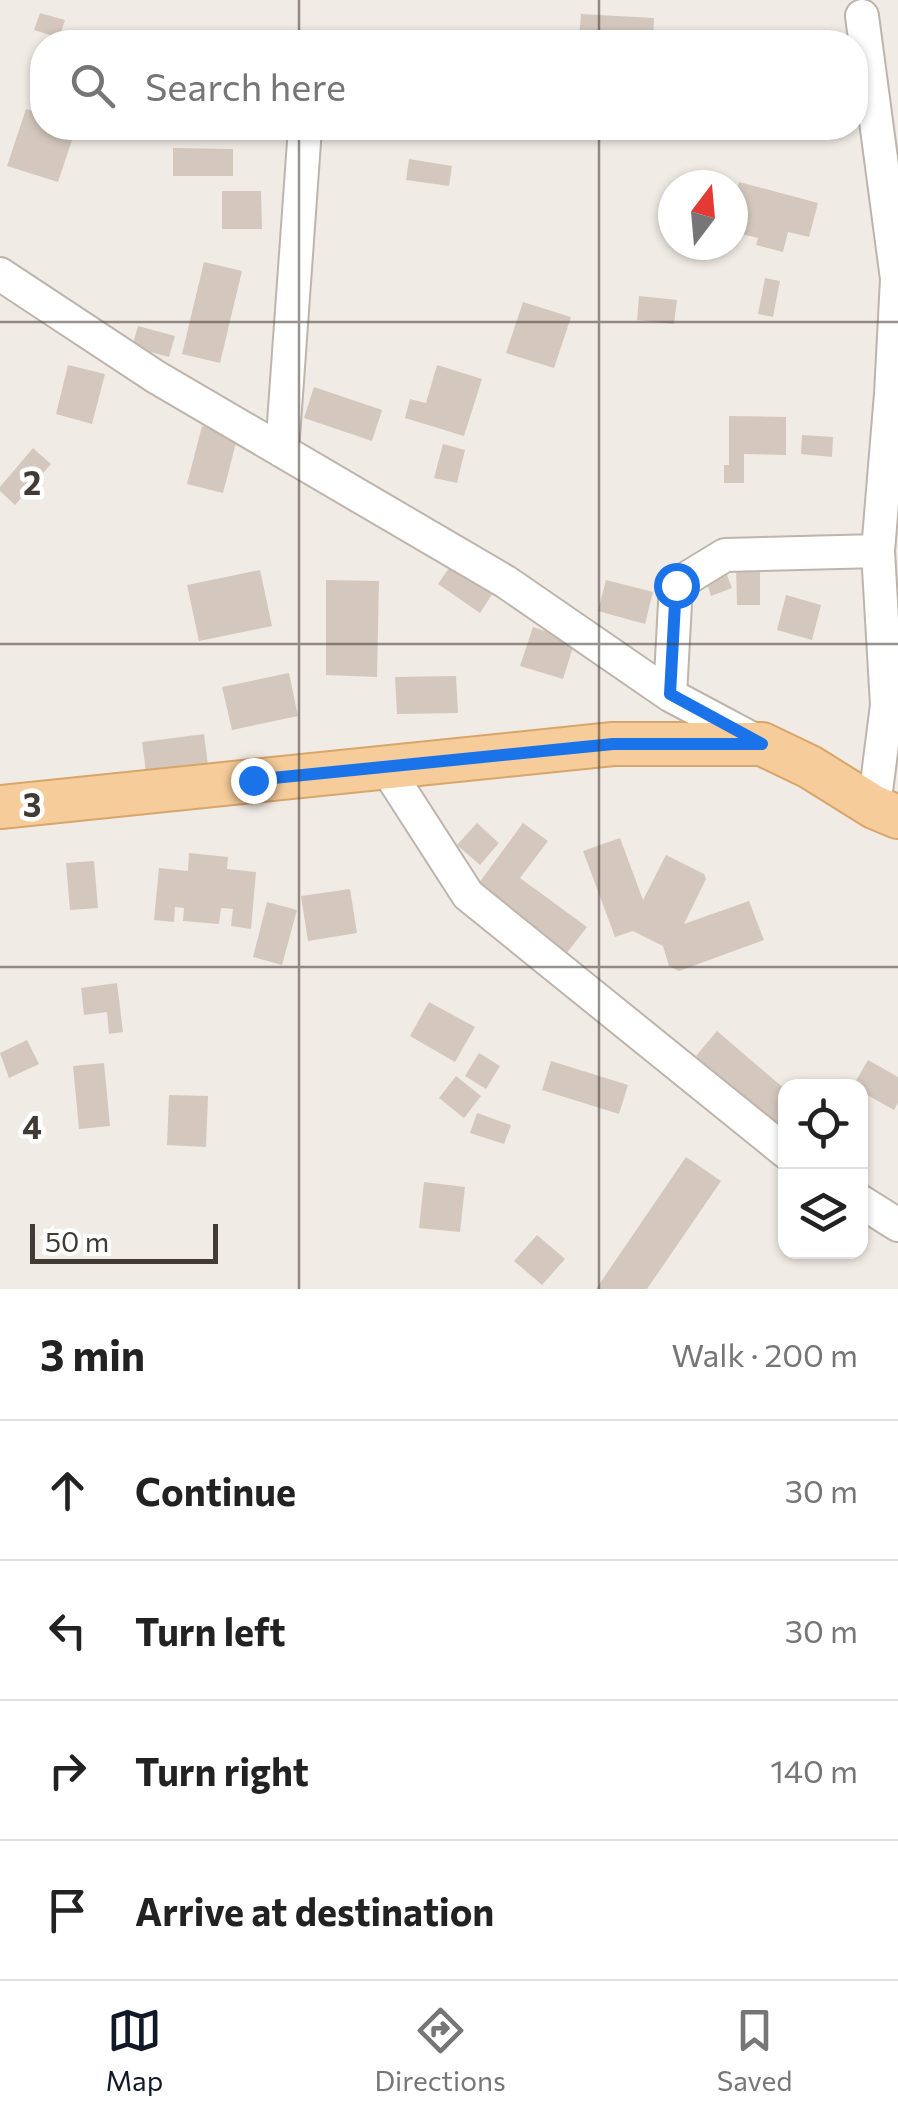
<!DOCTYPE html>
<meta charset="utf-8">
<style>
:root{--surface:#fff;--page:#f2f2f2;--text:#222;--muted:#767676;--line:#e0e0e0;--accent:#111827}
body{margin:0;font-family:Commissioner,sans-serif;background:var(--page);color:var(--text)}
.controls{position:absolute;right:30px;bottom:30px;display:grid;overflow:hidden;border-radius:20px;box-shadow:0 2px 8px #0004}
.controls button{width:90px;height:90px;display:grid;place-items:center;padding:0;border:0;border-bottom:2px solid var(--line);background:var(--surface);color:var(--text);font:50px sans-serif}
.compass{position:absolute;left:658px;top:170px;width:90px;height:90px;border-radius:50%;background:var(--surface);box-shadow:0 2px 8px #0004;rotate:16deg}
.scale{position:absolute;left:30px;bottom:25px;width:188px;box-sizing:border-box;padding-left:10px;border:5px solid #423b35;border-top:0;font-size:28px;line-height:35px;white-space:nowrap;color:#423b35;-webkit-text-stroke:8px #fff;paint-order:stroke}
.stop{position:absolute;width:30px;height:30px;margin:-22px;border:8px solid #1a73e8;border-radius:50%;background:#fff}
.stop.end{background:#1a73e8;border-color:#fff;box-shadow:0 2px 10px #0008}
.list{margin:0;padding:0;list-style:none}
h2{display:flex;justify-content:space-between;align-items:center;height:130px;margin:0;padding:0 40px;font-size:42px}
h2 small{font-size:32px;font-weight:400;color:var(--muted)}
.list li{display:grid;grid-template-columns:65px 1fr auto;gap:30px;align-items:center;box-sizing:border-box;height:140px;padding:0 40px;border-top:2px solid var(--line)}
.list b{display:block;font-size:38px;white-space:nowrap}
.list em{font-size:32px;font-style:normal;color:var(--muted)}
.icon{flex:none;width:55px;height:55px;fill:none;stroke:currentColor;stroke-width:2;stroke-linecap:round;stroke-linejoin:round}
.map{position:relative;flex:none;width:898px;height:1289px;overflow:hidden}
.search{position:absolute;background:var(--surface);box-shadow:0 2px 8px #0004;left:30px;right:30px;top:30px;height:110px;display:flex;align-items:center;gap:25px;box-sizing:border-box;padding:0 35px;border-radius:40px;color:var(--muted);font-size:38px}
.sheet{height:690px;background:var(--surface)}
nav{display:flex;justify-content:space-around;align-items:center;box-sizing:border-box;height:140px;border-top:2px solid var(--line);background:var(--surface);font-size:28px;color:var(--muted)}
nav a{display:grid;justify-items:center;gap:5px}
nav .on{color:var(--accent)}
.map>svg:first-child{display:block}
.building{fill:#d4c8be}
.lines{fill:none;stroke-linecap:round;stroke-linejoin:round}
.minor-casing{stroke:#beb4ab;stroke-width:36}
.major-casing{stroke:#d8a56b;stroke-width:46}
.minor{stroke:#fff;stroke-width:32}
.major{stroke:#f5cc9a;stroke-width:42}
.route{stroke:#1a73e8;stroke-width:12}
.grid{fill:none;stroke:#423b35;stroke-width:2.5;stroke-opacity:0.55}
.grid-label{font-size:32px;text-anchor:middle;font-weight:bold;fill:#423b35;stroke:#fff;stroke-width:9;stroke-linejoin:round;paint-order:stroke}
</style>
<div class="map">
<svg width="898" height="1289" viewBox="0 0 898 1289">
<rect width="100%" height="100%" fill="#f1ebe5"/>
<path class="building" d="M40 13 65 20 59 38 34 30Z
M581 14 654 18 653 42 579 41Z
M26 109 42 114V128H76L58 182 7 166Z
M173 148 233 149V176H173Z
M409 159 452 166 449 186 406 180Z
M739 182 818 203 809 237 788 232 783 252 756 245 758 238 733 232V206Z
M222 191H261L262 229H222Z
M204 262 242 271 220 363 182 354Z
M765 278 780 281 773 317 758 314Z
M639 296 677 300 674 324 637 320Z
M523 302 571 317 554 368 506 353Z
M138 326 175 336 169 357 132 347Z
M68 365 105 374 92 424 56 414Z
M437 365 482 379 464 436 405 418 410 399 426 403Z
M314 387 382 410 372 441 304 418Z
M729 416 786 417V455L744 454V483H724V465H729Z
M202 426 238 435 223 493 187 484Z
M802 435 833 437 832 457 801 454Z
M443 444 465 450 457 483 434 478Z
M33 448 51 464 15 505 0 491V487Z
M451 565 493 593 480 613 438 584Z
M736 567H760V605H737Z
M260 570 272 626 199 641 187 585Z
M725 570 732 588 711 596 705 577Z
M326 580 379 581 377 677 326 675Z
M606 580 653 592 645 624 598 611Z
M786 595 821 605 812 640 777 630Z
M533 627 575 641 563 679 520 666Z
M289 673 298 716 232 730 222 687Z
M456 676 458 713 397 714 395 677Z
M204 734 208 765 146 772 142 742Z
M477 823 499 843 480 865 457 845Z
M523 823 548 841 520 878 587 927 566 954 476 887Z
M620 838 643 900 666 855 704 874 706 879 684 924 749 901 764 940 679 971 669 966 663 946 633 931 615 937 583 851Z
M189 853 228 857 227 869 256 872 251 929 231 926 233 909 221 908 219 924 183 921 184 908 175 907 174 922 154 920 159 868 188 871Z
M94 861 98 908 70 910 66 863Z
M350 889 357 933 308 941 301 896Z
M267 902 297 910 282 965 253 957Z
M117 983 123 1032 109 1034 107 1012 84 1015 81 988Z
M429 1002 475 1027 455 1062 410 1036Z
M717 1031 786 1090V1133L696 1056Z
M27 1040 39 1064 9 1078 0 1053Z
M479 1053 500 1066 486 1089 465 1076Z
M868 1060 898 1077V1103L894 1110 860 1091V1086H853Z
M551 1061 628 1085 619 1114 542 1090Z
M104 1063 110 1126 79 1129 73 1066Z
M456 1076 481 1096 464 1118 439 1098Z
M169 1095 208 1096 206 1147 167 1145Z
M477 1113 511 1125 504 1144 470 1133Z
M686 1157 721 1181 647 1289H596Z
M424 1182 465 1187 460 1232 419 1228Z
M537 1235 565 1259 542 1285 514 1261Z"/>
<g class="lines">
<defs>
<path id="minor" d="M862 16 897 279 891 394 878 551 887 705 874 807
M0 274 156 377 506 582 670 695 762 744
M282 451 305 128
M670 695 676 585 725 555 878 551
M385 766 468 895 786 1152
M860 1201 898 1225"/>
<path id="major" d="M0 807 613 744H762L810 767 874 807 898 817"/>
</defs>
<use href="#minor" class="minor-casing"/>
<use href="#major" class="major-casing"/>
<use href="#minor" class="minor"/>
<use href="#major" class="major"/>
</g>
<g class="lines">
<path class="route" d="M253 780 613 744H762L670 694 676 585"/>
</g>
<path class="grid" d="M299 0V42M599 0V42M299 128V1289M599 128V1289M0 322H898M0 644H898M0 967H898"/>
<g class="grid-label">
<text x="32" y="495">2</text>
<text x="32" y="817">3</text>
<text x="32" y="1139">4</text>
</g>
</svg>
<div class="controls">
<button><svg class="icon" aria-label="locate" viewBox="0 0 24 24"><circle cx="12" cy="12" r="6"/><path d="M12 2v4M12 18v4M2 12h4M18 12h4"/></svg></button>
<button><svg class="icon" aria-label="layers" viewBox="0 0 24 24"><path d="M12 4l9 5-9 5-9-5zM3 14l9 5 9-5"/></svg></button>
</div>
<svg class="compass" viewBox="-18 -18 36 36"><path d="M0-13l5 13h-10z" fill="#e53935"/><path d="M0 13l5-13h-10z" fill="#767676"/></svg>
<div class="scale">50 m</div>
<div class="stop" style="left:676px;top:585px"></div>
<div class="stop end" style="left:253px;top:780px"></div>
<div class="search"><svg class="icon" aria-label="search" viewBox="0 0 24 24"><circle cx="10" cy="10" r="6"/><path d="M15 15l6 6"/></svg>Search here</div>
</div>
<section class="sheet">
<h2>3 min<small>Walk · 200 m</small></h2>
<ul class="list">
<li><svg class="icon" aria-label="ahead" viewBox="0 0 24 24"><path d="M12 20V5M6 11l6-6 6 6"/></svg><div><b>Continue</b></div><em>30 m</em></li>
<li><svg class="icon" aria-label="left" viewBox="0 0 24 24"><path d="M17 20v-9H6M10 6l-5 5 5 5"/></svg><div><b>Turn left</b></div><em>30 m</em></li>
<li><svg class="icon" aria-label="right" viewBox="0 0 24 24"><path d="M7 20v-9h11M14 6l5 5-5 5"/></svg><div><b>Turn right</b></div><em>140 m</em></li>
<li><svg class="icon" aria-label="arrive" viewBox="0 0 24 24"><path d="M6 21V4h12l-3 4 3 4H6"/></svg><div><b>Arrive at destination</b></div></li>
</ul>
</section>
<nav>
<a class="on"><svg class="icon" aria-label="map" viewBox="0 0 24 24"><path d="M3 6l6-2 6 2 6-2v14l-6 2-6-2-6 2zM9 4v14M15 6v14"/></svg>Map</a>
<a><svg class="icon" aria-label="directions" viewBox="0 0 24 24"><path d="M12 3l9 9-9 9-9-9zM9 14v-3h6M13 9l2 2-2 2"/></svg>Directions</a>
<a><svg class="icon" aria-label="saved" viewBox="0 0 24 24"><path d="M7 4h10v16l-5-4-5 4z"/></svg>Saved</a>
</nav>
